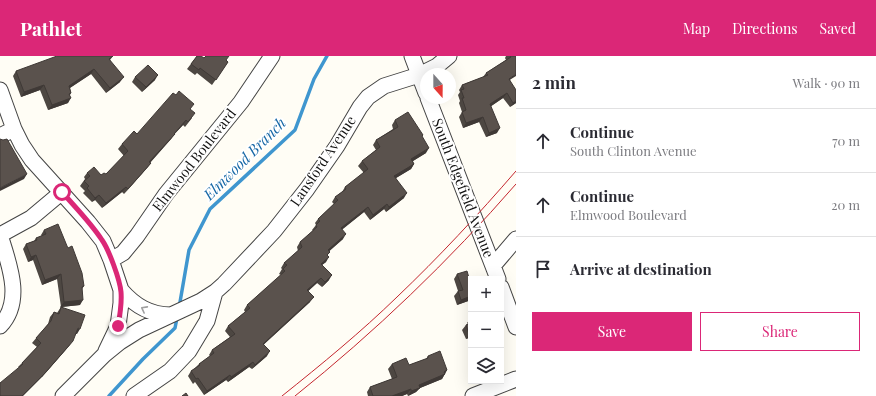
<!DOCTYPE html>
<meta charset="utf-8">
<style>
:root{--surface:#fff;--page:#f2f2f3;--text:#2b2b33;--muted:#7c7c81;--line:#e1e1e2;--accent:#db2777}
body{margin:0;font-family:"Playfair Display",serif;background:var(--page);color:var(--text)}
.controls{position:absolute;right:12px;bottom:12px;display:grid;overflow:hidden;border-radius:0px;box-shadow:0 4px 16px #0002}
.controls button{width:36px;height:36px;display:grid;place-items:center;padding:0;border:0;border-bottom:1px solid var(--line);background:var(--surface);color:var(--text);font:20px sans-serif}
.compass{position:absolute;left:420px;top:12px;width:36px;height:36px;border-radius:50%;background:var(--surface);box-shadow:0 4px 16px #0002;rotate:159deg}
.stop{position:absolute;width:12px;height:12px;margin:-9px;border:3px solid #db2777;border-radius:50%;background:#fff}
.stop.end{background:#db2777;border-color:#fff;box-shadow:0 1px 4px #0008}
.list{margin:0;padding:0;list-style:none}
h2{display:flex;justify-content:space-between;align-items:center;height:52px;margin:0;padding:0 16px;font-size:17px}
h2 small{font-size:13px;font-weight:400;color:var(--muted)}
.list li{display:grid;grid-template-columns:26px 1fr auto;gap:12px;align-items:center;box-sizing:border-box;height:64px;padding:0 16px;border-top:1px solid var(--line)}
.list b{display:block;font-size:15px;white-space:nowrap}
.list p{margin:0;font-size:13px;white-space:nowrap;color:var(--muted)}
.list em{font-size:13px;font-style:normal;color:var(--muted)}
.actions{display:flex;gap:8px;padding:12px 16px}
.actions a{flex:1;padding:9px 0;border:1px solid var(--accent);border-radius:0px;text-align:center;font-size:14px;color:var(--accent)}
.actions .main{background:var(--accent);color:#fff}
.icon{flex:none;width:22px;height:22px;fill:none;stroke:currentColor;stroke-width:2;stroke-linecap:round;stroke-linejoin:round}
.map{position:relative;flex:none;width:516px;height:340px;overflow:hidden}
header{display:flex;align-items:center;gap:24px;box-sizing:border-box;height:56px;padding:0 20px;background:var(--accent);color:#fff}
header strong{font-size:19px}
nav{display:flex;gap:22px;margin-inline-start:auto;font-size:14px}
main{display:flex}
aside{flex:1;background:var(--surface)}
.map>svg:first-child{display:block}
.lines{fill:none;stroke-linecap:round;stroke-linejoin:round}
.stream{stroke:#3f96cf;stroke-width:3.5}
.minor-casing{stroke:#444;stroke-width:17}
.minor{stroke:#fff;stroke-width:15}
.tram{stroke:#c4262e;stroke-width:1}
.wall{fill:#4d4742}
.shaded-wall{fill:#3f3936}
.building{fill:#5a524d;stroke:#3f3936}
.oneway{stroke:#a0a0a0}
.route{stroke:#db2777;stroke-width:5}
.labels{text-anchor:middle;stroke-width:4;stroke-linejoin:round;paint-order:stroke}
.street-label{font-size:14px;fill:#111;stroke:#fff}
.water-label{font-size:15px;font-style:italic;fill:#1768a6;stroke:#fff}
</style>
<header>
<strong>Pathlet</strong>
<nav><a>Map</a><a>Directions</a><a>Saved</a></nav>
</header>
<main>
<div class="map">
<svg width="516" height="340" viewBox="0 0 516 340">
<rect width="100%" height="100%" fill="#fffdf5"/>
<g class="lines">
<path class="stream" d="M179 252 189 194 210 153 295 74 314 23 327 0
M109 340 143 303 175 272 177 262"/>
<defs>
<path id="minor" d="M412 0 426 37
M0 34 14 73 22 89 32 104 88 166 103 185 111 204 121 234V247L118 270 106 295
M428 42 498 223
M0 80 14 73
M0 179C9 208 24 245 0 270
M0 179 31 162 62 136
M111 204 123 197 137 180 166 138 241 46 272 0
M493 210 516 183
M501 231 516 271
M121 234C135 250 150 259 171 259
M63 340 104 299 120 286 139 274 201 245 215 236 224 228 274 175 307 133 337 90 360 51 368 41 384 30 419 19 437 10 449 0
M134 340 170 315 189 295 207 265 215 236
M473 340 516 323"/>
</defs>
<use href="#minor" class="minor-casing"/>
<use href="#minor" class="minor"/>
<path class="tram" d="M282 340C322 308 361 276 397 241 439 201 478 159 516 115
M295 340C375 276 449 205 516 128"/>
</g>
<path class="wall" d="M113 0 110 4 120 26 106 37 91 18 70 32 71 37 70 39 68 47 48 54 40 34 21 41 13 20 16 15Z
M197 0 204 2 226 4 228 6 212 29 197 17 195 19 187 13Z
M506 0H516L510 24 516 47 510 51 503 42 491 50 497 77 486 81 479 66 463 72 459 61 462 56 459 47 460 45 458 39 460 36 459 34 462 29 483 21 486 17 506 4 505 2Z
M135 21 155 24 142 36 132 26Z
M190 53 192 62 185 71 183 69 174 78 171 83 150 107H151L147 112 124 138 122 136 102 152 95 144 92 146 83 137 85 135 80 130 85 123 84 121 87 117 101 119 106 118 124 100 118 93 122 88 137 78Z
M395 64 423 79 422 80 426 97 413 105 414 108 411 113 396 122 404 142 386 156 384 153 370 164 364 156 342 173 343 183 329 195 326 206 322 209 329 224 322 231 317 227 308 235 310 246 264 288 267 300 252 313 249 311 228 326 226 324 204 339 195 326 193 328 188 320 191 315 195 312 199 308 210 300 209 299 212 294 230 281 225 275 228 270 245 256 244 254 247 249 281 219 279 218 282 213 281 212 284 207 298 195 297 191 300 186 313 175 312 174 316 169 315 167 318 163 334 148 332 146 335 141 342 136 345 131 364 117 358 110 362 105 376 94 373 89 376 84 393 73 392 69Z
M44 174 84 230 82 233 80 249 62 251 77 278H75L69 290 42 321 18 311 22 307 37 291 32 287 48 268 50 261 54 256 57 257 61 251 57 223 42 229 33 204 28 206 23 193 26 188 34 185 36 182 42 180 41 179Z
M457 218 469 222 471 244 457 249 454 240 458 235 454 223Z
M471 262V281L466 283 462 274 466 269 468 268 467 267Z
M428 300 447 314 442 323 420 332 416 336 408 340 407 338 402 340H368L367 336 370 331 392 323 388 313 392 308 409 309 426 303Z"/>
<path class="shaded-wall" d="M94 13 91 18 65 35 69 30Z
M516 18V20L505 27 509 23Z
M158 19 155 24 142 36 146 31Z
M124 21 120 26 106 37 110 32Z
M44 29 40 34 21 41 24 36Z
M507 37 503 42 487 53 490 48Z
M71 42 68 47 48 54 52 49Z
M516 45V47L510 51 513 47Z
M483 61 479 66 463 72 466 67Z
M186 64 183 69 170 83 174 78Z
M500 72 497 77 486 81 489 77Z
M175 78 171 83 146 111 149 106Z
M429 92 426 97 408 108 411 103Z
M151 107 147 112 124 138 128 133Z
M414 108 411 113 391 125 394 120Z
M27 118 24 123 0 135V132Z
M126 131 122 136 102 152 106 147Z
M407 137 404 142 386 156 389 151Z
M99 139 95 144 92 146 95 142Z
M387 148 384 153 370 164 373 159Z
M368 151 364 156 338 177 341 172Z
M346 178 343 183 325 199 328 194Z
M36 199 33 204 28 206 31 201Z
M329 201 326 206 318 212 321 208Z
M61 218 57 223 42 229 45 224Z
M332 219 329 224 322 231 325 226Z
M321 222 317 227 304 239 307 234Z
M471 240V244L457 249 461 244Z
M314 241 310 246 260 292 263 288Z
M83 244 80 249 60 251 64 246Z
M78 272 80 273 77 278 74 277Z
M471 277V281L466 283 469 278Z
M73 285 69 290 42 321 23 340H22Z
M270 295 267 300 252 313 255 309Z
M253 306 249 311 228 326 231 321Z
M447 314 442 323 420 332 416 336 408 340 411 335 419 329Z
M230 319 226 324 204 339 207 335Z
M411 333 407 338 402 340H392Z"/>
<path class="building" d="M57 0H113L109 3 124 21 110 32 94 13 69 30 71 37 69 38 71 42 52 49 44 29 24 36 16 15Z
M197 0H201L204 2 206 0H229L226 4 228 6 216 24 200 12 199 14 191 8Z
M510 0H516V18L509 23 516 34V45L513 47 507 37 490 48 500 72 489 77 483 61 466 67 462 56 466 54 462 42H464L461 34 464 33 462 29 488 19 486 17 511 1Z
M148 9 158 19 146 31 135 21Z
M179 35 194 48 190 53 195 57 188 66 186 64 174 78H175L149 106 151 107 128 133 126 131 106 147 99 139 95 142 87 132 89 130 84 125 90 120 87 117 94 111 101 119 104 117 106 118 128 95 122 88 134 75 137 78 173 37 176 39Z
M408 56 423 79 422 80 429 92 411 103 414 108 394 120 407 137 389 151 387 148 373 159 368 151 341 172 346 178 328 194 330 196 327 199 329 201 321 208 332 219 325 226 321 222 307 234 314 241 263 288 270 295 255 309 253 306 231 321 230 319 207 335 198 322 196 323 191 315 200 309 199 308 214 297 212 294 235 278 228 270 250 252 247 249 285 215 283 213 287 209 284 207 302 191 300 186 317 171 316 169 320 165 318 163 338 144 335 141 346 133 345 131 368 113 362 105 380 91 376 84 398 71 395 64Z
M0 83 3 84 7 83 27 118 0 132Z
M58 168 67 190 68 192 72 190 82 217 84 230 82 231 83 244 64 246 61 218 45 224 36 199 31 201 26 188 37 184 36 182 46 178 44 174Z
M467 215 469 222 473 221 474 223H471V240L461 244 458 235 463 234 457 218Z
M61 251 85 259 80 273 78 272 73 285 45 317 22 340H0V327L23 308 22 307 41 287 36 282 51 265 54 256 59 258Z
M471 267V277L469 278 466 269Z
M440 295 447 314 444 316 445 318 419 329 420 332 411 335V333L392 340H373L370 331 397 321 392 308 406 302 409 309 428 302V300Z
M501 295 503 301 501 302Z
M186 337 188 340H182Z"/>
<defs><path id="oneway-chevron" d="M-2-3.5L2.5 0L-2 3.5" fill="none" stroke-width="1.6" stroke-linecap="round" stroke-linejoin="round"/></defs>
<use class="oneway" href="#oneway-chevron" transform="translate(144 253) rotate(-152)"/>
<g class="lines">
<path class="route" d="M62 136C76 152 91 167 102 184 109 194 120 224 121 236 122 248 120 259 118 270"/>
</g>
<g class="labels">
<g class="street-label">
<text transform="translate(194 104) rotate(-52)" y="5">Elmwood Boulevard</text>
<text transform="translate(323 105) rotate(-56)" y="5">Lansford Avenue</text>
<text transform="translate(463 132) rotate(69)" y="5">South Edgefield Avenue</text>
</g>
<g class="water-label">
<text transform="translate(245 103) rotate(-45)" y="5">Elmwood Branch</text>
</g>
</g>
</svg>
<div class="controls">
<button>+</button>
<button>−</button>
<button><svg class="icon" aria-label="layers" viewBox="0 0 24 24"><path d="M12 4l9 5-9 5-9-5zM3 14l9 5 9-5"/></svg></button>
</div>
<svg class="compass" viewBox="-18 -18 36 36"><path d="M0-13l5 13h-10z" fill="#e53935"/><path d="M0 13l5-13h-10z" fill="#7c7c81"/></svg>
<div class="stop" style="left:62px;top:136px"></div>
<div class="stop end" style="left:118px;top:270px"></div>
</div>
<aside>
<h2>2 min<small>Walk · 90 m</small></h2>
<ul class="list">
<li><svg class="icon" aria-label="ahead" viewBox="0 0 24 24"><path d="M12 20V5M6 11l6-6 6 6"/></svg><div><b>Continue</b><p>South Clinton Avenue</p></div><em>70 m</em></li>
<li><svg class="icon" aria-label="ahead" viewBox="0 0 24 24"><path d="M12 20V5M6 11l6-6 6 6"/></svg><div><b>Continue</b><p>Elmwood Boulevard</p></div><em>20 m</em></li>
<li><svg class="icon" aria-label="arrive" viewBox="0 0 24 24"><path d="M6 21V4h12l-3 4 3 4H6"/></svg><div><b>Arrive at destination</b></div></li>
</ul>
<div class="actions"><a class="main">Save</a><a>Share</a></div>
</aside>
</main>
